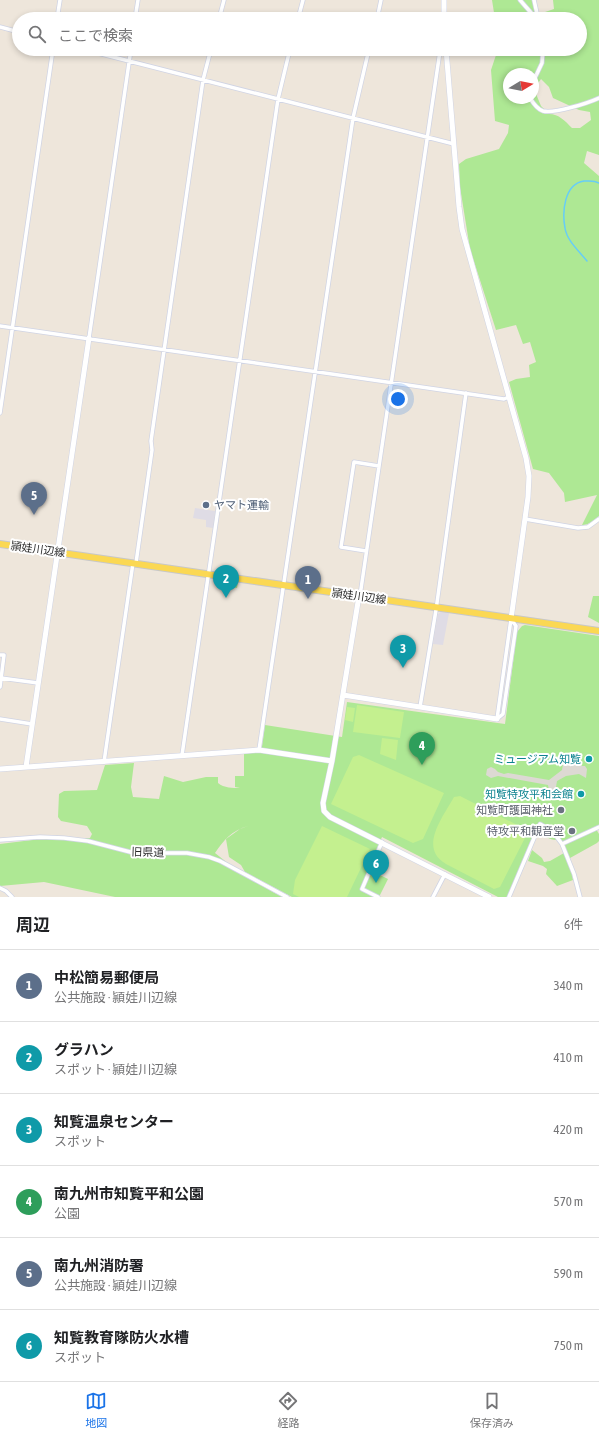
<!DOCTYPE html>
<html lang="ja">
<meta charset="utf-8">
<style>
:root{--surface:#fff;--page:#f6f6f6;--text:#202124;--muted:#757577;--line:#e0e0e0;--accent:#1a73e8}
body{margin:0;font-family:"Asap Condensed","Noto Sans JP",sans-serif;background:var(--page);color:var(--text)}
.compass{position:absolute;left:503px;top:68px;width:36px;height:36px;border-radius:50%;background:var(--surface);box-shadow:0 2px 6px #0003;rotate:80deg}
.you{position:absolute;left:398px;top:399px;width:14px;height:14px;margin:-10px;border:3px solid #fff;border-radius:50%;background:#1a73e8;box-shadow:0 0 0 6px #1a73e833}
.badge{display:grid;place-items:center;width:26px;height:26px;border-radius:50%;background:var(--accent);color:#fff;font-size:13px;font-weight:700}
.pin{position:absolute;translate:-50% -33px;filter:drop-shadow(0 1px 2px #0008)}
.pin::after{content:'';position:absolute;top:21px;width:14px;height:12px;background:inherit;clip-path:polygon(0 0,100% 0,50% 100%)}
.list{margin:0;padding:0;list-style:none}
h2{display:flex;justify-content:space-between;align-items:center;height:52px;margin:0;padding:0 16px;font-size:17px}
h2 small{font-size:13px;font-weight:400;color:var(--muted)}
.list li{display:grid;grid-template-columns:26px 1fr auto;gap:12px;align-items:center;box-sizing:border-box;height:72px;padding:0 16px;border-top:1px solid var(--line)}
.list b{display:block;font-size:15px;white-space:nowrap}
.list p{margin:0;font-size:13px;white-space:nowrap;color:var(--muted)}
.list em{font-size:13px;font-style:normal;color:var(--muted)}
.icon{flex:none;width:22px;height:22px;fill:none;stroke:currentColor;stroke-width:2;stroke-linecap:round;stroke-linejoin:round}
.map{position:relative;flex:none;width:599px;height:897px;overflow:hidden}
.search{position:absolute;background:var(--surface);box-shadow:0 2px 6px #0003;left:12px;right:12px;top:12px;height:44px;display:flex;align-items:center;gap:10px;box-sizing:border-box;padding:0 14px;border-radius:22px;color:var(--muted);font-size:15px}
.sheet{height:484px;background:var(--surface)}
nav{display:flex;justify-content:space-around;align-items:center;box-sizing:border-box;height:56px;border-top:1px solid var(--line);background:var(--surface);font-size:11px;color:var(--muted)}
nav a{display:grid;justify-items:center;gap:2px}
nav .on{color:var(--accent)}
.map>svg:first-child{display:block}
.industrial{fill:#dfdce5}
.green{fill:#aee894;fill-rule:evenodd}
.pitch{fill:#c4f08f}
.plaza{fill:#ddd9d3}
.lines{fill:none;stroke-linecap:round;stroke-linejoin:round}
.stream{stroke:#67cdf7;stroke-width:1.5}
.street-casing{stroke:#d0d4e4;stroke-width:5}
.secondary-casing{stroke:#d0d4e4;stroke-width:6}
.primary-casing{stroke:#c8c8c8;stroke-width:8}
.street{stroke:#fff;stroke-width:3.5}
.secondary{stroke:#fff;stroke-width:5}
.primary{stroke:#fbd853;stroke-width:6}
.service-dot{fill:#5c6f8a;stroke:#fff;stroke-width:1.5}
.culture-dot{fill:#0f9aa8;stroke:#fff;stroke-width:1.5}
.worship-dot{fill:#6b7280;stroke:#fff;stroke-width:1.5}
.labels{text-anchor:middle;stroke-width:4;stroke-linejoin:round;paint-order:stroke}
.service-label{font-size:11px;fill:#4e5e75;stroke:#fff;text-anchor:start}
.street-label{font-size:11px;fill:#2a2a2a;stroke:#fff}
.culture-label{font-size:11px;fill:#0d838f;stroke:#fff;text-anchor:end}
.worship-label{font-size:11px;fill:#5b616d;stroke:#fff;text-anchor:end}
</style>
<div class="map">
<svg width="599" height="897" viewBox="0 0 599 897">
<rect width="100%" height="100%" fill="#eee6db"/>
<path class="industrial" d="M195 508 215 511 213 528 206 527V520L193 518Z
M442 611 449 613 443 645 433 644 438 614Z"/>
<path class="green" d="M492 0H532L536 19H495Z
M553 0H599V155L587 151 584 163 599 176V516C594 520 589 525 582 525L597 495 565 502 564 493 549 473 533 469 509 382 516 379 530 377 529 365 536 362 530 342 523 344 516 325 496 330 470 249 460 187 459 164 466 159 499 149 508 133 509 125 495 121 491 70 498 49H580V19H538L542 13 554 9ZM509 74H533V98H509ZM541 79 549 87 553 98 579 110 590 112 591 120 580 128H572C565 121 559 114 549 114L541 106 534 89Z
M216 579 238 582 237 588 217 585Z
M593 596H599V623L588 617Z
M525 625 599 636V826L561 842 559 839C553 842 547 837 541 834L540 830 537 829 507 897H498L382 837 368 869 388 879 379 897H292L245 872 241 865 229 857 226 839 240 829 248 826C231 831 224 840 215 853L244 876 282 897H115L44 882 0 886V844L32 840 90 838 92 834 87 826 61 821 58 817 59 794 64 791 97 790 105 765 134 763 131 787 133 797 159 799 164 776 183 782 206 777H218V783C224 788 233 788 240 788L235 787V776H244V753H261L265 725 342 737 347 702 505 724 517 632 522 626Z
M596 829 599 834V841L597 843 570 858 564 845Z
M532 850 542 858 544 862 550 861 564 853 572 873 573 880 557 886 546 874 547 869 543 866 528 861Z"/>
<path class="pitch" d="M357 705 404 712 400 738 353 732Z
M347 707 355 708 353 722 345 720Z
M382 738 398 740 396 760 380 754Z
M359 755 444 793 423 839 413 843 331 804 353 757Z
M460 796 525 829 527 834 500 887 494 889 446 864C418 848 443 817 454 797Z
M322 826 370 849 347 897H299L293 894 295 880Z"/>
<path class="plaza" d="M568 753 577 754 580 763 582 766H585L587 769 586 778 579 774 566 776 557 781 556 787 557 794 556 795 549 790 548 785 498 776 491 778 486 775 487 769 491 767 495 769 498 772 504 774 508 773 549 780 562 770 563 764H567Z"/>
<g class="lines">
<path class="stream" d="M587 261C579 251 567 241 565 228 562 212 564 184 584 181 589 181 594 180 599 183"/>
<defs>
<path id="street" d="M520 0 533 15 538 18
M534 0 538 18
M57 19 60 0
M135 19 138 0
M219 19 224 0
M298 19 303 0
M377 19 381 0
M0 27 19 32
M82 49 454 144
M533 82 542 63 543 49
M530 98C533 103 537 109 543 111 554 114 588 103 599 98
M0 326 504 399 509 397
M89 338 131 49
M0 413 53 49
M525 519 578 528 588 527 599 519
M366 551 341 547 354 462 379 466
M136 563 152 450 151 441 203 80 211 49
M359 596 361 589 440 51 443 49
M0 655H4L0 687
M1 678 38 683
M420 707 436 610 466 393
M0 719 32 724
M497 719 503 714 516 626 511 619
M497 719 511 619
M259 750 353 118 369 49
M182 755 278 99 290 49
M104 762 133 563
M0 840 40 837 64 838 88 841 134 853H187L209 857 220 861 287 897
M562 844 574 874 580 897
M0 888 6 891 12 897
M378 897 362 889 382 842
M433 897 445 874
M509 897 540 824 553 832 562 844 599 827"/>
<path id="secondary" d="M444 0V19
M446 49 459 207 462 229 526 458 529 476 528 497 511 619
M359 596 332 761 323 803 324 811 330 817 489 897
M343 695 497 719
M26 767 89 338
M0 769 259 750 332 761"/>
<path id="primary" d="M0 544 599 631"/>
</defs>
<use href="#street" class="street-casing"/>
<use href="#secondary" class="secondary-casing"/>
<use href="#primary" class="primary-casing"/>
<use href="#street" class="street"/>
<use href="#secondary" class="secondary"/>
<use href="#primary" class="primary"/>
</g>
<circle class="service-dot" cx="206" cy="505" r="4"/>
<g class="culture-dot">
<circle cx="589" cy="759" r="4"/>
<circle cx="581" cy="794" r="4"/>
</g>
<g class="worship-dot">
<circle cx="561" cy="810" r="4"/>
<circle cx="572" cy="831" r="4"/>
</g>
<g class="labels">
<g class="service-label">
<text x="214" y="509">ヤマト運輸</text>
</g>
<g class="street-label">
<text transform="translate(38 549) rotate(8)" y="4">頴娃川辺線</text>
<text transform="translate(359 596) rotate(8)" y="4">頴娃川辺線</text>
<text transform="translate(148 852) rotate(2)" y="4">旧県道</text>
</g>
<g class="culture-label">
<text x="581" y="763">ミュージアム知覧</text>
<text x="573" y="798">知覧特攻平和会館</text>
</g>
<g class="worship-label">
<text x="553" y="814">知覧町護国神社</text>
<text x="564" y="835">特攻平和観音堂</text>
</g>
</g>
</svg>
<svg class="compass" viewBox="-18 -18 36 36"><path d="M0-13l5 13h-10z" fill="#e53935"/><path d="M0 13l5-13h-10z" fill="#757577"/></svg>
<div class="you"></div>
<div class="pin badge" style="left:308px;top:599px;background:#5c6f8a">1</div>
<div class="pin badge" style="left:226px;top:598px;background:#0f9aa8">2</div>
<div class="pin badge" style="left:403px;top:668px;background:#0f9aa8">3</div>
<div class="pin badge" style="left:422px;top:765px;background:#2e9e5b">4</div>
<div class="pin badge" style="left:34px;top:515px;background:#5c6f8a">5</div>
<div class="pin badge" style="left:376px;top:883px;background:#0f9aa8">6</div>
<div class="search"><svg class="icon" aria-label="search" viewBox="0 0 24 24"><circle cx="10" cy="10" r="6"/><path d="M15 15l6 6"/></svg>ここで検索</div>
</div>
<section class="sheet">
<h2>周辺<small>6件</small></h2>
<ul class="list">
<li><span class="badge" style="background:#5c6f8a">1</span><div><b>中松簡易郵便局</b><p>公共施設 · 頴娃川辺線</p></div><em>340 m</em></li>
<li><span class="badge" style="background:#0f9aa8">2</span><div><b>グラハン</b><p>スポット · 頴娃川辺線</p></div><em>410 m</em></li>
<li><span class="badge" style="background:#0f9aa8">3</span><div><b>知覧温泉センター</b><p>スポット</p></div><em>420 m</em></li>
<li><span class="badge" style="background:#2e9e5b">4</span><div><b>南九州市知覧平和公園</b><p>公園</p></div><em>570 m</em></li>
<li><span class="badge" style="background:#5c6f8a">5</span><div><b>南九州消防署</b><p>公共施設 · 頴娃川辺線</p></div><em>590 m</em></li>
<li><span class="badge" style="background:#0f9aa8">6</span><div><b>知覧教育隊防火水槽</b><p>スポット</p></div><em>750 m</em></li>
</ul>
</section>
<nav>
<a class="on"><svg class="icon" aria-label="map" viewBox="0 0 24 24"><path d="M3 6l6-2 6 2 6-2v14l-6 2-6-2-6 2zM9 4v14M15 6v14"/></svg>地図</a>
<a><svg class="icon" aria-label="directions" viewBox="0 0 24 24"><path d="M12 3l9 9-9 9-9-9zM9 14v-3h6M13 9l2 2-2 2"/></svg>経路</a>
<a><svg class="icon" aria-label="saved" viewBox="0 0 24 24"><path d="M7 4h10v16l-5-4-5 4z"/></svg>保存済み</a>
</nav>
